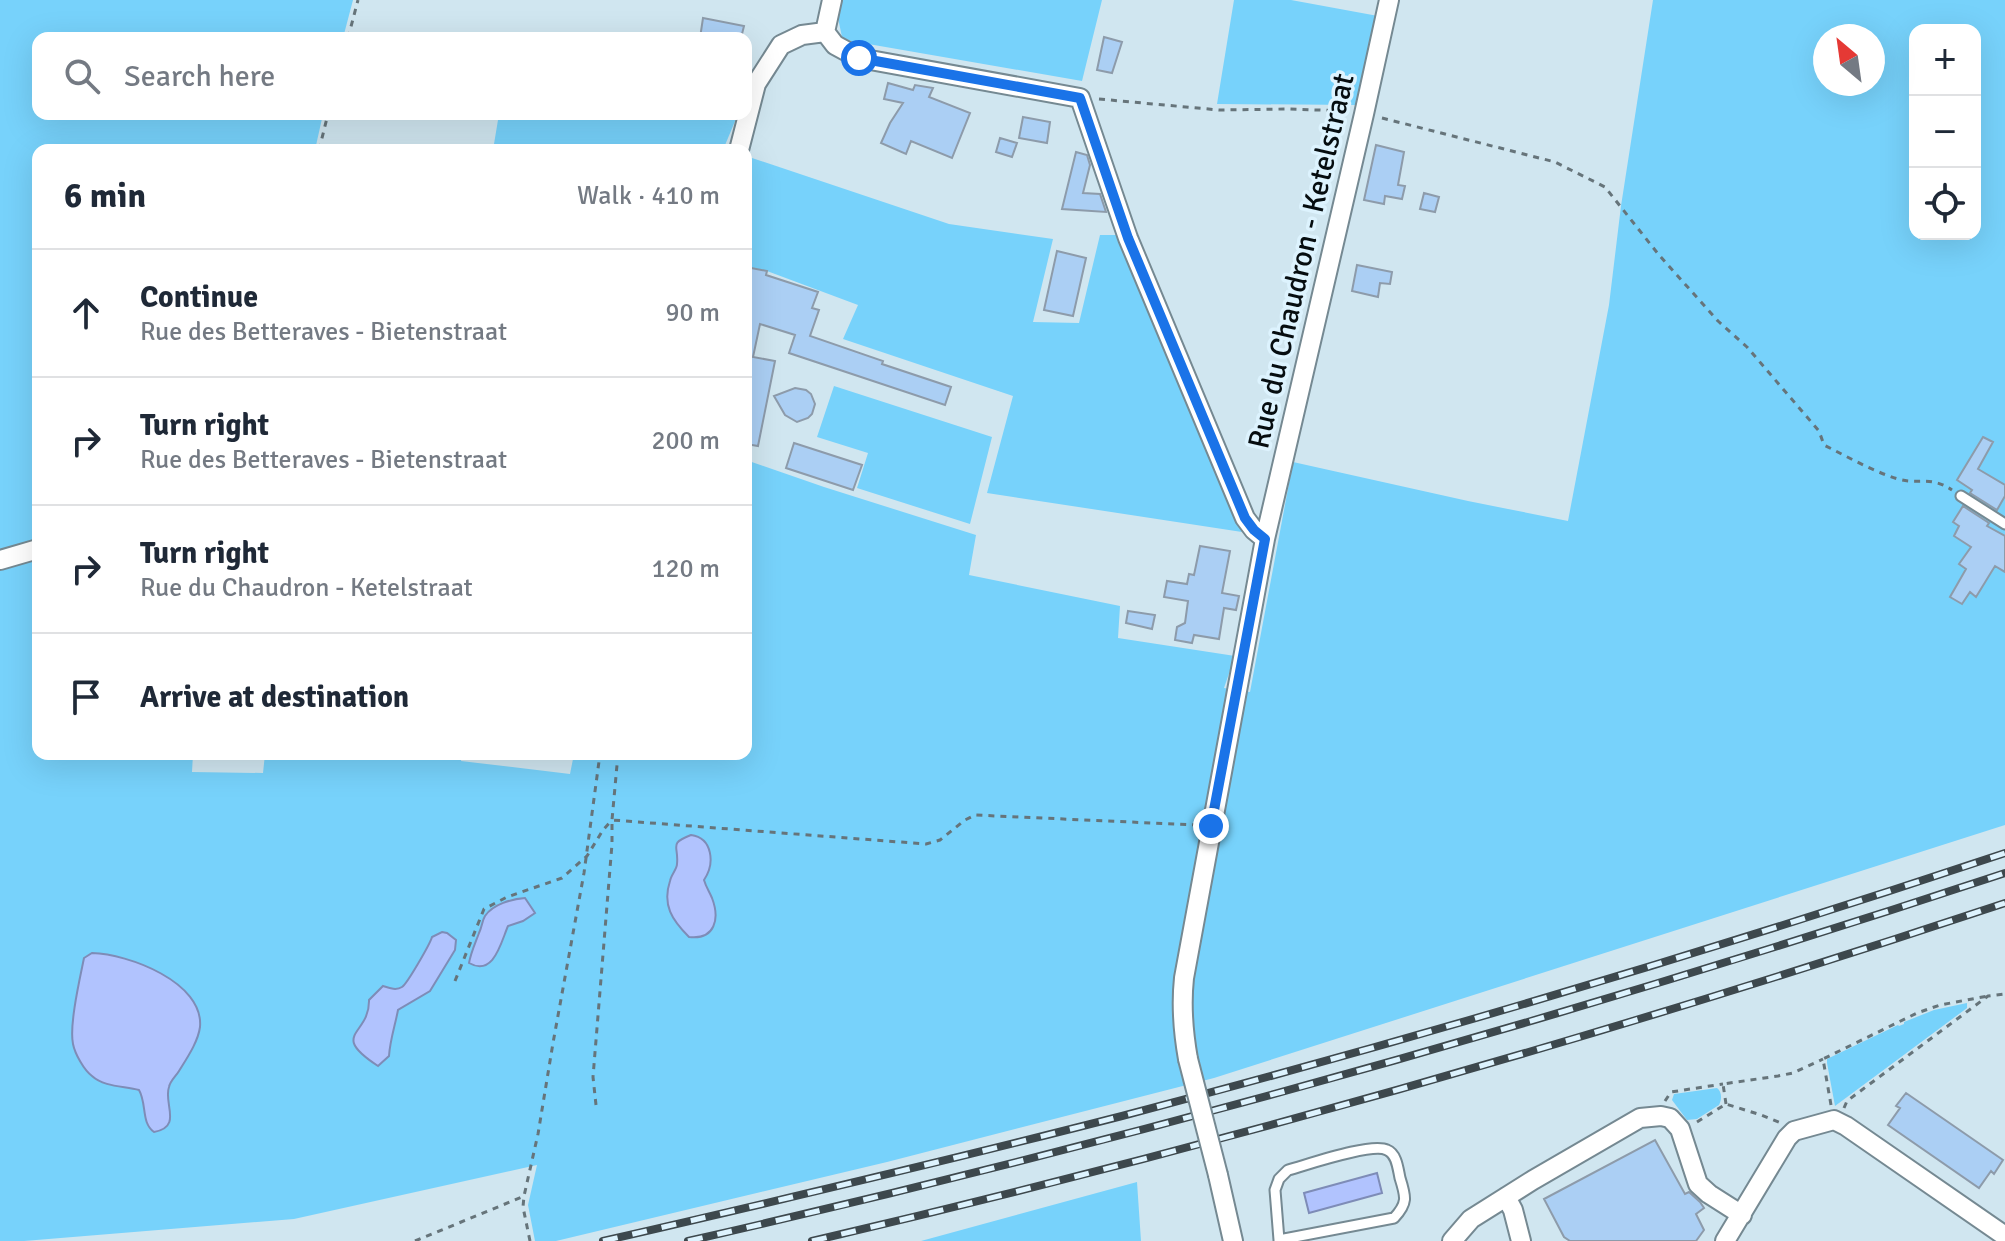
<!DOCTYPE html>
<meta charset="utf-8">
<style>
:root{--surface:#fff;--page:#f2f2f3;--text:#1f2937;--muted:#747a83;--line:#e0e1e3}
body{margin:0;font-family:Signika,sans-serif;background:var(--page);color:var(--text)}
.controls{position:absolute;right:24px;top:24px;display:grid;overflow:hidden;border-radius:16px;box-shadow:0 8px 32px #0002}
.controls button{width:72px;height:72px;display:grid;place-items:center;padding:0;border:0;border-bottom:2px solid var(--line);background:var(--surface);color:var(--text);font:40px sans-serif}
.compass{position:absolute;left:1813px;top:24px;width:72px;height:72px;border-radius:50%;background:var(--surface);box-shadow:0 8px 32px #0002;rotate:331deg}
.stop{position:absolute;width:24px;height:24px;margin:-18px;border:6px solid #1a73e8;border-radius:50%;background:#fff}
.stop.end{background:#1a73e8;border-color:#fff;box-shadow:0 2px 8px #0008}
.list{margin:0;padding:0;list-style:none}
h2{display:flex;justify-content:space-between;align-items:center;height:104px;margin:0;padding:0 32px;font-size:34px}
h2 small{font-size:26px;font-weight:400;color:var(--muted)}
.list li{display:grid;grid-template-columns:52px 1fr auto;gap:24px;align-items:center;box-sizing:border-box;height:128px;padding:0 32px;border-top:2px solid var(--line)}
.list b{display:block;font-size:30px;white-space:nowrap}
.list p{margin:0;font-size:26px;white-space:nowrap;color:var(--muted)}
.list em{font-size:26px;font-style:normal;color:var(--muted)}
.icon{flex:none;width:44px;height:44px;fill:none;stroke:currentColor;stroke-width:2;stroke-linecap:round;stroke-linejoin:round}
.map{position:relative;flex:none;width:2005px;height:1241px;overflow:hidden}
.search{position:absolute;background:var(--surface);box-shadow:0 8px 32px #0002;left:32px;top:32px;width:720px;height:88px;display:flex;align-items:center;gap:20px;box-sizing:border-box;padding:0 28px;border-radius:16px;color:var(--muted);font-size:30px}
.panel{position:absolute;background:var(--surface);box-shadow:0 8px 32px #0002;left:32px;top:144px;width:720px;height:616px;border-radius:16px}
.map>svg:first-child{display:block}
.green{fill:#77d2fb;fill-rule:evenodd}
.water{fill:#b1c3fe;stroke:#7e8cb7;stroke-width:2}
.building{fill:#abcff4;stroke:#8d9baa;stroke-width:2}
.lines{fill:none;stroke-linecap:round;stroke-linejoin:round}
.lane-casing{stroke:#758992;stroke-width:13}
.street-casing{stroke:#758992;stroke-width:22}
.path{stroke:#66747a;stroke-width:3;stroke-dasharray:6 6;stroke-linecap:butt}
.lane{stroke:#fff;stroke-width:9}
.street{stroke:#fff;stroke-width:18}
.rail-casing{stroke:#3d484d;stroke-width:8}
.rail{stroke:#ddf3fe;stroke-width:5;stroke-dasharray:15;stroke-linecap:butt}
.street-bridge-casing{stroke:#758992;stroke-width:22;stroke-linecap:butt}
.street-bridge{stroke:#fff;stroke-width:18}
.route{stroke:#1a73e8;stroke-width:10}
.labels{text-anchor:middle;stroke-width:7;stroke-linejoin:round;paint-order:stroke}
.street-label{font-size:30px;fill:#060d10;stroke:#ddf3fe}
</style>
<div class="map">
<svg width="2005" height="1241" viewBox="0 0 2005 1241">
<rect width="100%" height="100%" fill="#d0e6f0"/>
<path class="green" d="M0 0H353L343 38H38V114H323L315 150H38V543L0 553Z
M841 0H1102L1082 81 851 41 842 37 838 18Z
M1234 0H1291L1378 16 1359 105 1217 104Z
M1653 0H2005V825L1214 1078 887 1162 556 1241H535L528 1205 537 1165 294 1219 24 1241H0V563L38 553V754H193L192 772 263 773 265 754H462L461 761 570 774 574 754H746V460L824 487 976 535 969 575 1120 606 1118 638 1235 656 1224 688 1250 692 1293 462 1468 501 1568 521 1609 305 1621 206ZM1915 30H1975V234H1915ZM1825 36H1873V84H1825Z
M499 114H738L723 150H493Z
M746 156 949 224 1053 239 1033 322 1079 323 1100 235H1120L1218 464 1242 532 987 493 1013 396 843 339 858 305 767 271 746 267Z
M834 386 992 437 970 524 857 488 868 453 817 437Z
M1967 1003V1008L1963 1011 1835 1106 1827 1063V1059L1898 1025 1899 1026 1904 1024V1022L1934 1010Z
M1717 1088C1722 1092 1722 1099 1719 1105L1697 1119 1687 1120 1672 1100 1674 1094Z
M1137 1182 1141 1241H921Z"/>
<path class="water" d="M691 835C713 838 715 864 704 880 706 887 709 891 712 898 720 919 715 940 689 937 672 920 662 905 670 881 671 875 677 869 677 864 679 845 668 844 691 835Z
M525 898 535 913 523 921 508 926C501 942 494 977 469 963 471 952 475 944 479 933 482 927 482 921 485 916 493 904 512 899 525 898Z
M442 932 447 933 456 940 455 950 430 991 398 1010C395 1026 390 1040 389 1056L378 1066C328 1033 370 1036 369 1000L383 986C389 988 396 991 402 987 407 984 430 944 432 937Z
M92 953C128 954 204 982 200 1027 198 1042 187 1058 179 1071 176 1076 170 1081 169 1087 163 1103 183 1127 154 1132 141 1123 147 1104 139 1090 124 1086 104 1087 92 1076 84 1070 75 1054 73 1044 69 1025 80 978 84 958Z
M1377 1173 1382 1193 1309 1213 1304 1193Z"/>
<path class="building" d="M703 18 744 26 741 38H700Z
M1104 37 1122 42 1112 73 1097 70Z
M888 83 913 90 915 85 933 88 929 97 970 113 952 158 911 141 906 154 881 143 890 123 903 103 884 99Z
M1023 117 1050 122 1047 143 1019 138Z
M1000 138 1017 143 1012 157 996 152Z
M1376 145 1404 152 1398 185 1405 186 1402 199 1385 196 1384 204 1364 200Z
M1076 152 1087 155 1090 165 1083 193 1100 194 1106 212 1062 209Z
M1424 193 1439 197 1435 212 1420 209Z
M1057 251 1086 258 1073 316 1044 310Z
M1357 265 1392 272 1390 284 1380 283 1378 297 1352 291Z
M746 267 767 271 766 275 818 292 812 308 819 310 810 336 883 361 882 364 951 387 945 405 789 353 795 335 760 324 753 357 775 361 758 446 746 444Z
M795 388 806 390 811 394 815 404 812 414 808 418 797 422 785 415 774 396Z
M1983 437 1993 442 1978 469 2005 485V496L1997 510 1970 493 1972 490 1957 480Z
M794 443 862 465 853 490 786 468Z
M1963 506 1989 523 1987 526 2005 536V572L1995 566 1976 597 1970 592 1962 604 1950 597 1966 569 1959 564 1971 547 1954 536 1959 526 1953 522Z
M1200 546 1230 551 1222 593 1239 596 1236 610 1224 608 1219 639 1194 635 1192 643 1175 640 1177 627 1185 623 1188 601 1164 597 1167 581 1187 584 1189 574 1194 575Z
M1128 611 1155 615 1152 629 1126 623Z
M1906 1093 2003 1160 1994 1174 1991 1171 1979 1188 1888 1125 1900 1108 1896 1106Z
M1655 1140 1685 1194 1689 1192 1700 1202 1704 1208 1696 1214 1704 1230 1696 1241H1570L1564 1237 1544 1199Z"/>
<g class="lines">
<defs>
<path id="lane" d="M1961 496 2005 524
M1279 1240 1394 1218C1408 1203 1406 1197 1400 1178 1398 1169 1397 1154 1387 1150 1372 1142 1307 1165 1288 1170L1279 1179 1275 1190 1279 1240V1241"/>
<path id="street" d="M825 32 835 45 859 58 1080 98 1128 238 1245 518 1254 530 1265 539
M739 150 756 84 781 45 802 35 825 32 832 0
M0 560 38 549
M1188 1059C1183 1031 1181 1006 1184 978L1265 539 1364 114 1389 0
M1218 1175 1233 1241
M1506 1197 1513 1210 1521 1241
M1452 1241 1471 1219 1533 1180 1640 1118 1661 1116 1670 1118 1680 1129 1698 1184 1709 1194 1742 1215
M1725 1241 1787 1138 1794 1131 1834 1120 1846 1126 2005 1236"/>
</defs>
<use href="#lane" class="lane-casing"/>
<use href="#street" class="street-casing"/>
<path class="path" d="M348 38 358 0
M1099 99 1219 110 1287 109 1347 111
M1382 118 1555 162 1605 187 1659 255 1718 321 1747 347 1819 431 1824 445C1848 457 1872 471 1898 479 1919 485 1929 475 1952 490
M319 150 328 114
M455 981 484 909 507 897 562 878 587 856 603 830 612 820 618 754
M1665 1101 1671 1092 1723 1084
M1726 1104 1723 1084 1778 1076 1793 1073 1823 1059
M596 1105 593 1077 612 844V820L926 844 940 840 965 820 975 815 1196 825
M1831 1105 1823 1059 1917 1013 1940 1005 1988 996
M1844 1108 1847 1101 1988 996 2005 994
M1697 1122 1726 1104 1761 1115 1781 1123
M415 1241 522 1197
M530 1241 523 1207 524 1196 538 1134 553 1043 584 873 600 754"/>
<use href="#lane" class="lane"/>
<use href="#street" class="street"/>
<defs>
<path id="rail" d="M603 1241C777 1201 950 1160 1122 1116 1419 1038 1714 950 2005 853
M688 1241C1133 1140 1572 1016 2005 873
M812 1241C1215 1147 1613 1033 2005 903"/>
</defs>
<use href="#rail" class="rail-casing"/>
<use href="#rail" class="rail"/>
<defs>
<path id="street-bridge" d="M1188 1059 1218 1175"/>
</defs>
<use href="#street-bridge" class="street-bridge-casing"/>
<use href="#street-bridge" class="street-bridge"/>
</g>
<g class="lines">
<path class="route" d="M859 58 1080 98 1128 238 1245 518 1254 530 1265 539 1211 826"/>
</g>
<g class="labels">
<g class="street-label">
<text transform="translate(1301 261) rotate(-77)" y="10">Rue du Chaudron - Ketelstraat</text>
</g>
</g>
</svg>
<div class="controls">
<button>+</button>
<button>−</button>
<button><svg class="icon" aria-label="locate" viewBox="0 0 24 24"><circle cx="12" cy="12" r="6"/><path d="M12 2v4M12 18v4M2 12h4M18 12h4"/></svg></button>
</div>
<svg class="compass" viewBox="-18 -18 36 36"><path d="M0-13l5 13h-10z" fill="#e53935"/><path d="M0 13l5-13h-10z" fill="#747a83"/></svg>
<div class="stop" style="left:859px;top:58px"></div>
<div class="stop end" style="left:1211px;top:826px"></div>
<div class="search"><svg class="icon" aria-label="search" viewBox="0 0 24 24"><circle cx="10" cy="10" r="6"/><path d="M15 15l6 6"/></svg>Search here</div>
<section class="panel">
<h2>6 min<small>Walk · 410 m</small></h2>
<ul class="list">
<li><svg class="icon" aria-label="ahead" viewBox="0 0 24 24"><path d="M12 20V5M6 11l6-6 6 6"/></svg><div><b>Continue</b><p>Rue des Betteraves - Bietenstraat</p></div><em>90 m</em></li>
<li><svg class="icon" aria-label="right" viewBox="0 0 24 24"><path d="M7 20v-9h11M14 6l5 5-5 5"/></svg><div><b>Turn right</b><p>Rue des Betteraves - Bietenstraat</p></div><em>200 m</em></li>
<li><svg class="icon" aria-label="right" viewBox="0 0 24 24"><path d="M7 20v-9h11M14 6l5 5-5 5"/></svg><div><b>Turn right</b><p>Rue du Chaudron - Ketelstraat</p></div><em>120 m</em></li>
<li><svg class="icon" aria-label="arrive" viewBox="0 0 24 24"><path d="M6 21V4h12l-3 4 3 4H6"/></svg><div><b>Arrive at destination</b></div></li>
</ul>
</section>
</div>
